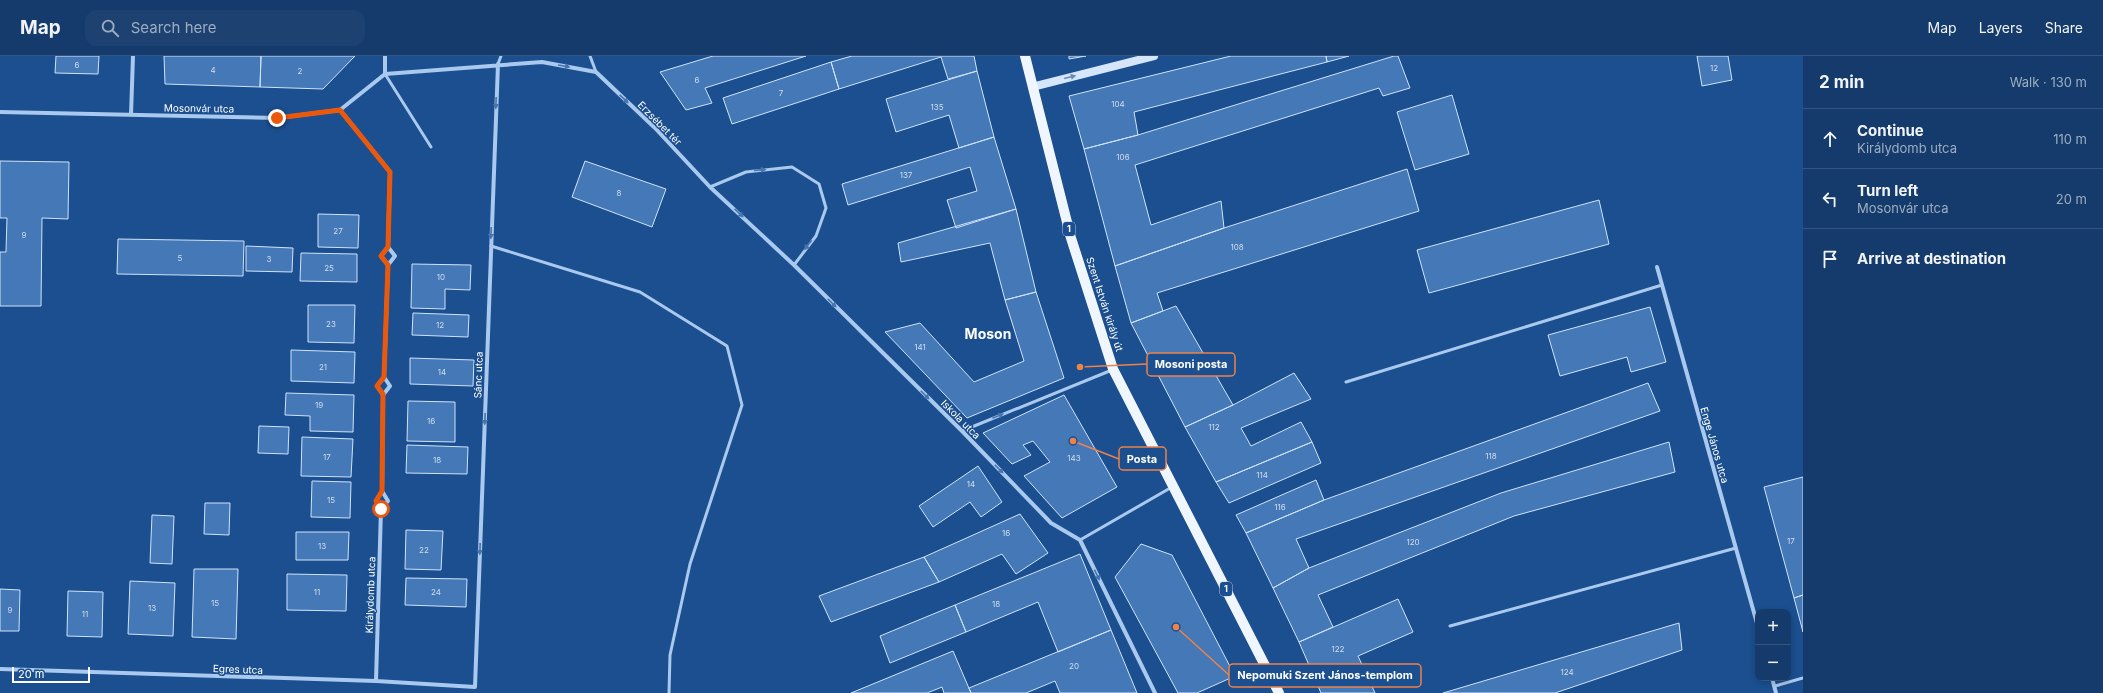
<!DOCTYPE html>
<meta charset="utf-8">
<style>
:root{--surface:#143b6b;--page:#1d4271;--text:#f1f3f6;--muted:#9dadc1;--line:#33557e}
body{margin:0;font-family:Inter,sans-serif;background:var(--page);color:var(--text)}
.controls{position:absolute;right:12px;bottom:12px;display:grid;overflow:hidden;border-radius:8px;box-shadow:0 2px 6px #0003}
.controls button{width:36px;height:36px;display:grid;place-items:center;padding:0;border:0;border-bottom:1px solid var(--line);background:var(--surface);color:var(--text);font:20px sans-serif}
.scale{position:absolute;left:12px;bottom:10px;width:78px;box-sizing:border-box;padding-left:4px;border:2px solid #fff;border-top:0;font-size:11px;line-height:14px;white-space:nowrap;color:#fff;-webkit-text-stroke:3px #1b4f8f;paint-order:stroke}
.stop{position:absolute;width:12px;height:12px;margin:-9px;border:3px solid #ea580c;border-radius:50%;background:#fff}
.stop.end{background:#ea580c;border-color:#fff;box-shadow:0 1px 4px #0008}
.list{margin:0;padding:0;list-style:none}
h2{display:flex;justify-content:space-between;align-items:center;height:52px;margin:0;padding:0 16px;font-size:17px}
h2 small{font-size:13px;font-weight:400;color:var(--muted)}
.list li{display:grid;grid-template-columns:26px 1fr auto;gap:12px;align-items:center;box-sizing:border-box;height:60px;padding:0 16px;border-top:1px solid var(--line)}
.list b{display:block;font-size:15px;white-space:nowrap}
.list p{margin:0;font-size:13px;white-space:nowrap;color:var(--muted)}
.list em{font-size:13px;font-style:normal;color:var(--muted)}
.icon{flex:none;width:22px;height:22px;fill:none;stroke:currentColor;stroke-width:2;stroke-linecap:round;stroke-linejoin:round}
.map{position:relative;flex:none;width:1803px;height:637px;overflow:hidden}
header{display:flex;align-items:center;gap:24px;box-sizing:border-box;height:56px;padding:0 20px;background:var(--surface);border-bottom:1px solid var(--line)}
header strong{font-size:19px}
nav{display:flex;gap:22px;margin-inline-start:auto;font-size:14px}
.search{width:280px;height:36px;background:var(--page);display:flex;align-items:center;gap:10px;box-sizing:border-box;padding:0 14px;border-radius:12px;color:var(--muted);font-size:15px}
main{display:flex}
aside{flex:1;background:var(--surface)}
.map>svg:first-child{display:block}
.building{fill:#4478b7;stroke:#cfe3fa}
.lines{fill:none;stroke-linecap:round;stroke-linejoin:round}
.lane{stroke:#a9c9ee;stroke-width:3}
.street{stroke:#a9c9ee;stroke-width:4}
.secondary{stroke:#d6e6fa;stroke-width:8}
.primary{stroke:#f0f6ff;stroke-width:10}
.oneway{fill:#4674ac}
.oneway2{fill:#668bba}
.route{stroke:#ea580c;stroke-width:5}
.labels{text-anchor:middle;stroke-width:3;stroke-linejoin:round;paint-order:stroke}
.number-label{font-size:8px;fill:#d0dded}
.shield{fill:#1b4f8f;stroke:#bbcadd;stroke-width:1}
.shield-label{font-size:9px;font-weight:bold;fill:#fff}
.street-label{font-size:10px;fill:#fff;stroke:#1b4f8f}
.district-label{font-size:14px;font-weight:bold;fill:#fff;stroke:#1b4f8f}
.leader{fill:none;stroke:#ee8249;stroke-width:1.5}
.callout-dot{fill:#ee8249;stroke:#1b4f8f;stroke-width:1.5}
.callout{fill:#1b4f8f;stroke:#ee8249;stroke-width:1.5}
.callout-label{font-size:11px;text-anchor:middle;font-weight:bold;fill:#fff}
</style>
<header>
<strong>Map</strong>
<div class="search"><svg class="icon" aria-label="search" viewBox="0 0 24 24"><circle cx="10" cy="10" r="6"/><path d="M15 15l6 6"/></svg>Search here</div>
<nav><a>Map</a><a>Layers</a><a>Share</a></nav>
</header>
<main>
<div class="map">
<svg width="1803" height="637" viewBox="0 0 1803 637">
<rect width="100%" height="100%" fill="#1b4f8f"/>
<path class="building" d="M56 0H99L98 18 55 17Z
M164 0H261L260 31 165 28Z
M261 0H355L323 33 260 31Z
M713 0H806L705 32 712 47 686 54 660 16Z
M852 0H974L977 15 948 23 941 1 839 33 831 6Z
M1069 0H1086L1069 3Z
M1231 0H1326L1327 6 1134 56 1138 79 1084 93 1069 40Z
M1326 0H1349L1327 6Z
M1394 0H1398L1410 32 1383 40 1379 32 1135 109 1151 169 1221 145 1224 172 1115 210 1084 93 1138 79Z
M1697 0H1728L1732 24 1702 30Z
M831 6 839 33 732 68 723 42Z
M977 15 994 81 959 92 949 59 896 76 886 43Z
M1452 39 1469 98 1415 114 1397 56Z
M994 81 1016 153 956 172 947 144 977 135 970 111 848 149 842 128Z
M0 105 69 106 68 163 42 162 41 250H0V196H6L7 162H0Z
M585 105 666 133 652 171 572 141Z
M1407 113 1419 155 1157 237 1163 255 1131 267 1115 210 1224 172Z
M1599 144 1609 188 1429 237 1417 194Z
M1016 153 1036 236 1005 244 990 187 901 206 898 187Z
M318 158 359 159 358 192 318 191Z
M118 183 244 185 243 220 117 218Z
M246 190 293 192 292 216 246 215Z
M301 197 357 198V226L300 225Z
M412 208 471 209 470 234 445 233V253L411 252Z
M1036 236 1064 322 967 362 885 276 920 267 974 326 1024 305 1005 244Z
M308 249H355L354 287 308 286Z
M1176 250 1233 349 1185 371 1131 267Z
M1650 251 1666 306 1631 316 1627 301 1560 320 1548 279Z
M413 257 469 259 468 281 412 279Z
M291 294 355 296 354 327 291 325Z
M410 302 474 304 473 330 410 328Z
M1294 317 1311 343 1241 372 1251 390 1301 366 1312 386 1216 426 1185 371 1233 349Z
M1648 327 1660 355 1296 483 1309 512 1273 532 1246 477 1324 444Z
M286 337 354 339 353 376 310 375V360L285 359Z
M1064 339 1117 431 1062 462 1024 420 1050 406 1033 385 1023 389 1031 399 1012 408 983 377Z
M408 345 455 346V386L407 385Z
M259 370 289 371 288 398 258 397Z
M302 381 353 383 351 421 301 420Z
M1312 386 1321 407 1229 447 1216 426Z
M1669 386 1675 416 1514 460 1318 539 1333 571 1299 586 1273 532 1309 512 1501 437Z
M407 389 468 391 467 418 406 417Z
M978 410 1002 446 981 461 970 446 933 471 919 450Z
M1803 421V539L1794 542 1764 431Z
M1316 424 1324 444 1246 477 1236 459Z
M312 425 351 426 350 462 311 461Z
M205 447H230L229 479 204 478Z
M1020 458 1048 497 1016 518 1002 498 939 526 924 501Z
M152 459 174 460 172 508 150 507Z
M406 474 443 475 441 514 405 513Z
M296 476H349L348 504H296Z
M1141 488 1172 499 1235 620 1197 637H1178L1115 521Z
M1080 498 1111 574 1058 596 1038 546 966 576 955 549Z
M924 501 939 526 831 566 819 540Z
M194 513H238L236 583 192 581Z
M287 518 347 519 346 555 287 554Z
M406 522 467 523 466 551 405 549Z
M130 525 175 527 173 580 128 578Z
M0 533 20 534 19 575H0Z
M68 535 103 536 102 581 67 580Z
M1803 539V576L1794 542Z
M1398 543 1413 576 1358 600 1375 637H1321L1299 586Z
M955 549 966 576 890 607 880 580Z
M1679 567 1682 594 1555 637H1443Z
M1111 574 1137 637H1060L1055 625 1026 637H971L969 632Z
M953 595 971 637H944L942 631 927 637H851Z"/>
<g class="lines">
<path class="lane" d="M590 0 596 16
M498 8 501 0
M385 18 431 91
M710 131 746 116 792 111 819 128 826 152 816 180 794 209
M491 190 640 236 727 290 742 349 690 508 670 599 669 637
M1346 326 1662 229
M962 375 1112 314
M1080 484 1172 431
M1450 570 1736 492
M1775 630 1803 622"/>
<path class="street" d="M385 18 542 6 596 16 655 72 710 131 794 209 962 375 1051 467 1080 484 1155 637
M385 18V0
M340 54 390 116 388 191 381 200 388 209
M0 56 277 62 340 54 385 18
M131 59 133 0
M1657 211 1758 571
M383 339 390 330 384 321
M381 453 388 445 382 435
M0 613 376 625 475 631 498 8
M1772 622 1776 637
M376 625 381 453 376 445 382 435 383 339 377 330 384 321 388 209 395 200 388 191"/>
<path class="secondary" d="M1032 31 1154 0"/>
<path class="primary" d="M1025 0 1071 182 1113 313 1279 637"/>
</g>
<defs><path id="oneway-solid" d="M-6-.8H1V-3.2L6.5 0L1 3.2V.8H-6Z"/></defs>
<g class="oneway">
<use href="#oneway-solid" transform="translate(564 10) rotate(10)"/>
<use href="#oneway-solid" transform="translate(624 43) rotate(43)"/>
<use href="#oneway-solid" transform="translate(496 47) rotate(92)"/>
<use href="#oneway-solid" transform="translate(760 114) rotate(-5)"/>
<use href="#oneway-solid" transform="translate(739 157) rotate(43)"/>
<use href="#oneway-solid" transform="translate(491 177) rotate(92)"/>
<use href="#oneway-solid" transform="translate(808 189) rotate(127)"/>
<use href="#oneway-solid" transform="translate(832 247) rotate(45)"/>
<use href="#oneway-solid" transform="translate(925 339) rotate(45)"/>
<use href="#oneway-solid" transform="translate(998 360) rotate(-22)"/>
<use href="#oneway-solid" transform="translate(485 363) rotate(92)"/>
<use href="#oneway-solid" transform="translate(999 413) rotate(45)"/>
<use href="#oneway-solid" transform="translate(480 493) rotate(92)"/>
<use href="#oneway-solid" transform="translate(1097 519) rotate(64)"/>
</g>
<use class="oneway2" href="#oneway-solid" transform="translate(1070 21) rotate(-14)"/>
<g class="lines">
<path class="route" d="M277 62 340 54 390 116 388 191 381 200 388 209 384 321 377 330 383 338 382 435 376 445 381 453"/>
</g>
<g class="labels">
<g class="number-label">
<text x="77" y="12">6</text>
<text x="1714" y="15">12</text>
<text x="213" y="17">4</text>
<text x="300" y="18">2</text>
<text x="697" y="27">6</text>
<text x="781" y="40">7</text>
<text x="1118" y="51">104</text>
<text x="937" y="54">135</text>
<text x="1123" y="104">106</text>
<text x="906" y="122">137</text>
<text x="619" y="140">8</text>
<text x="338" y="178">27</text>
<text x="24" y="182">9</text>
<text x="1237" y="194">108</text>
<text x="180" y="205">5</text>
<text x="269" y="206">3</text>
<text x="329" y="215">25</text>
<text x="441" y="224">10</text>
<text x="331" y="271">23</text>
<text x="440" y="272">12</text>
<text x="920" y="294">141</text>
<text x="323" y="314">21</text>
<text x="442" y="319">14</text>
<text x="319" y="352">19</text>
<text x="431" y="368">16</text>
<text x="1214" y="374">112</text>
<text x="1491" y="403">118</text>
<text x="327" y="404">17</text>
<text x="1074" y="405">143</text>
<text x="437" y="407">18</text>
<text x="1262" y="422">114</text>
<text x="971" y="431">14</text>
<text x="331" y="447">15</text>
<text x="1280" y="454">116</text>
<text x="1006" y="480">16</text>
<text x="1791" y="488">17</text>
<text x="1413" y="489">120</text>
<text x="322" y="493">13</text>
<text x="424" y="497">22</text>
<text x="317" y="539">11</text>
<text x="436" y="539">24</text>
<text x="215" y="550">15</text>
<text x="996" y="551">18</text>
<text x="152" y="555">13</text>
<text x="10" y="557">9</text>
<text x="85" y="561">11</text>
<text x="1338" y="596">122</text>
<text x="1074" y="613">20</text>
<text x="1567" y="619">124</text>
</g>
<g class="shield">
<rect x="1063" y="166" width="12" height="14" rx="3"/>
<rect x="1220" y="526" width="12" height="14" rx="3"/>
</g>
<g class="shield-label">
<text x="1069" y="176">1</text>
<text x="1226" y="536">1</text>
</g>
<g class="street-label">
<text transform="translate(199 52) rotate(1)" y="4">Mosonvár utca</text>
<text transform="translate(660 67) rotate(45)" y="4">Erzsébet tér</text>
<text transform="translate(1105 248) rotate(72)" y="4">Szent István király út</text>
<text transform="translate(478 319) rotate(-88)" y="4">Sánc utca</text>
<text transform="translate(961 363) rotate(45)" y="4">Iskola utca</text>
<text transform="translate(1715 389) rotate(74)" y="4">Enge János utca</text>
<text transform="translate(370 539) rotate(-88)" y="4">Királydomb utca</text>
<text transform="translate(238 613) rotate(2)" y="4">Egres utca</text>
</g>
<g class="district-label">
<text x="988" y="283">Moson</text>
</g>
</g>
<path class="leader" d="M1080 311L1147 308M1073 385L1119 403M1176 571L1229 619"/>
<g class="callout-dot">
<circle cx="1080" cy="311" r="4"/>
<circle cx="1073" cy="385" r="4"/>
<circle cx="1176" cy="571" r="4"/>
</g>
<g class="callout">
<rect x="1147" y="297" width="88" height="23" rx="4"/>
<rect x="1119" y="391" width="47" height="23" rx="4"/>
<rect x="1229" y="608" width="192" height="23" rx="4"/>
</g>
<g class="callout-label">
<text x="1191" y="312">Mosoni posta</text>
<text x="1142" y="407">Posta</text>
<text x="1325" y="623">Nepomuki Szent János-templom</text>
</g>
</svg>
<div class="controls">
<button>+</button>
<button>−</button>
</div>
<div class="scale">20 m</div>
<div class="stop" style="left:381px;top:453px"></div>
<div class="stop end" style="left:277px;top:62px"></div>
</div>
<aside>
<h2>2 min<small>Walk · 130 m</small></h2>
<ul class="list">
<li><svg class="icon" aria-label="ahead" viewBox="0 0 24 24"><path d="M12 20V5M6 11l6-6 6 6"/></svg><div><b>Continue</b><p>Királydomb utca</p></div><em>110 m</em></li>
<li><svg class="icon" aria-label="left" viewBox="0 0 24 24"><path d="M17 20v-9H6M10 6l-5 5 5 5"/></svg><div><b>Turn left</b><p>Mosonvár utca</p></div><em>20 m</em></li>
<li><svg class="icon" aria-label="arrive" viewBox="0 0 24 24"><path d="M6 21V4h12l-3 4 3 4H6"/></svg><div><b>Arrive at destination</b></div></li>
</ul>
</aside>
</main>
